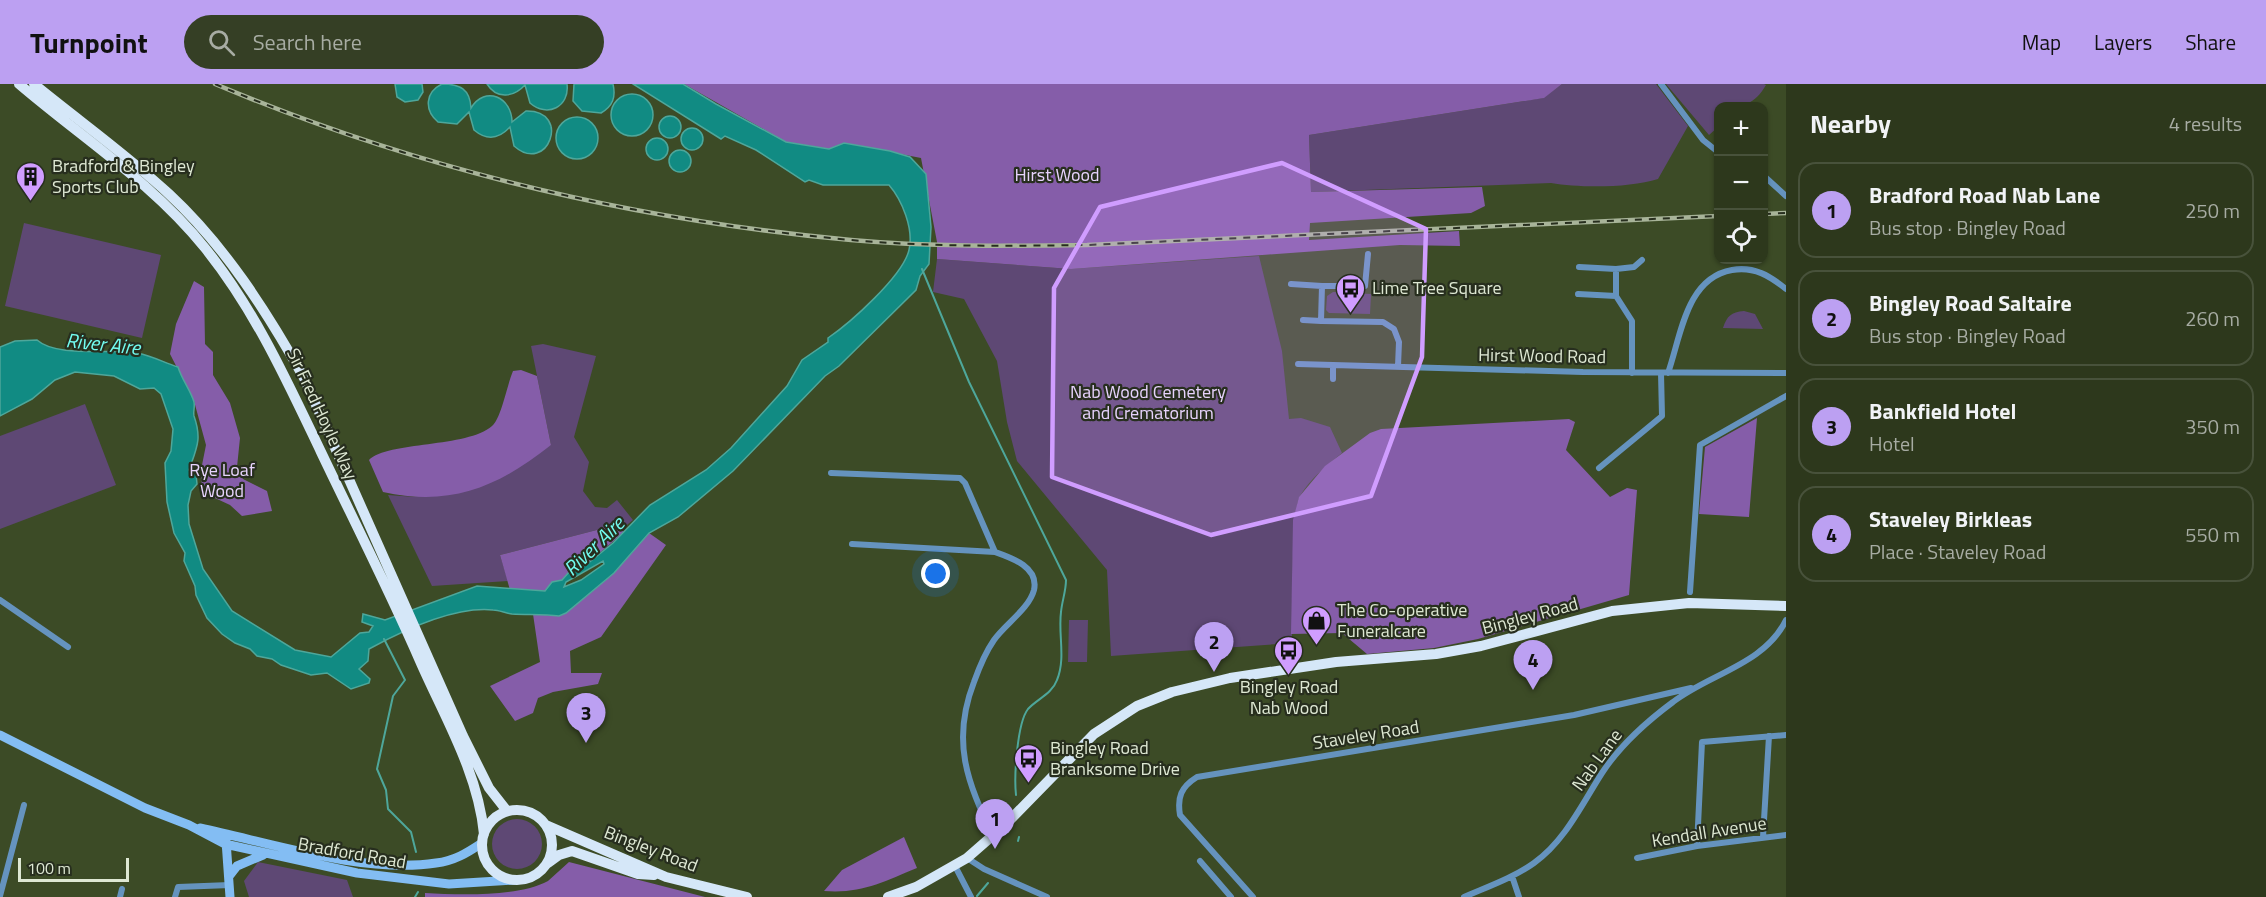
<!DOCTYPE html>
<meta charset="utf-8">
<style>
:root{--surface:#2d381c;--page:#353f25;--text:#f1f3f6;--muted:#a7aca3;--line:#48523b;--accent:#bca0f2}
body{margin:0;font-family:"Titillium Web",sans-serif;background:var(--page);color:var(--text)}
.controls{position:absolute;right:18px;top:18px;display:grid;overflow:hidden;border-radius:12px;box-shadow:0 2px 4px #0004}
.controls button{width:54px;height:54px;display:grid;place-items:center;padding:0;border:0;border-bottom:2px solid var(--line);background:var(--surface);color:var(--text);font:30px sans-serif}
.scale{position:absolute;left:18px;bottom:15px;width:111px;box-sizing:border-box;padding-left:6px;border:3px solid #dee8d3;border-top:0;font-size:16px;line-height:21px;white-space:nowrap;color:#dee8d3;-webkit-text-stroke:4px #272e1e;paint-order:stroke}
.you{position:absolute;left:936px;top:490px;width:21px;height:21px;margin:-15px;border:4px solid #fff;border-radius:50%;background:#1a73e8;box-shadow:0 0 0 9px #1a73e833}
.badge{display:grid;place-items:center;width:39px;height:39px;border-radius:50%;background:var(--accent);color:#111;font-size:20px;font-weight:700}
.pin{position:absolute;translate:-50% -50px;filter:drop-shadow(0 2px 3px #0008)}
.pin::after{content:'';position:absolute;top:32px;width:21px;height:18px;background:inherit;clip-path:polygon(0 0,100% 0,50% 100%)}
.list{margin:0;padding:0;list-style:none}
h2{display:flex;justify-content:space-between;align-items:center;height:78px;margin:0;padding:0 24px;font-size:26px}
h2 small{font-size:20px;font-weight:400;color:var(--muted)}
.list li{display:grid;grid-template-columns:39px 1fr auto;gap:18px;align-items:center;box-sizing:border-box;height:96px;margin:0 12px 12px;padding:0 12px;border:2px solid var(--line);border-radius:18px}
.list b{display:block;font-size:22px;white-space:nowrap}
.list p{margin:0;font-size:20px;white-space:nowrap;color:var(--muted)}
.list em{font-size:20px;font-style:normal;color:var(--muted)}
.icon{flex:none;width:33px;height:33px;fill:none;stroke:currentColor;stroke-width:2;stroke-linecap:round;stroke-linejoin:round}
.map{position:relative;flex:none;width:1786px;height:813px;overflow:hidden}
header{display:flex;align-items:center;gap:36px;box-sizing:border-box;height:84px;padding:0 30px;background:var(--accent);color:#111}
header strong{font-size:28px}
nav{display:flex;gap:33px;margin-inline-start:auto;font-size:21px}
.search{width:420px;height:54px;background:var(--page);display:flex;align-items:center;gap:15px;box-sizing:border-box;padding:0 21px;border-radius:33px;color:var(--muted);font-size:22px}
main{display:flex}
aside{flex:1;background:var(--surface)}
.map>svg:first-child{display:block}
.green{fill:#5e4874}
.forest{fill:#855da9}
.water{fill:#118b83;stroke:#4ea79b;stroke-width:1.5;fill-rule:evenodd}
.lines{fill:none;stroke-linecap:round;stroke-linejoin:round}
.stream{stroke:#4ea79b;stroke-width:2}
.minor{stroke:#6593be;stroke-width:6}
.secondary{stroke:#83bdf3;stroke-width:9}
.trunk{stroke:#d5e7f8;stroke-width:10}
.rail-casing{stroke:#a8b499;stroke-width:4.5}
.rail{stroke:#272e1e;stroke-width:2;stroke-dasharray:7;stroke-linecap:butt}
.marked{fill:#d09dff;fill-opacity:0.2;stroke:#d09dff;stroke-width:4.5;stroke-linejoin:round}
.labels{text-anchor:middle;stroke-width:4.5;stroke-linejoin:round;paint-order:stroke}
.poi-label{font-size:18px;fill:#dee8d3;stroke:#272e1e;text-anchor:start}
.park-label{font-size:18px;fill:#e7d3fd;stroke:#272e1e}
.street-label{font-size:18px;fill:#dee8d3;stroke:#272e1e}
.water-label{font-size:20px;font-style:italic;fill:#73fcf0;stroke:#272e1e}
</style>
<header>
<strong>Turnpoint</strong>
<div class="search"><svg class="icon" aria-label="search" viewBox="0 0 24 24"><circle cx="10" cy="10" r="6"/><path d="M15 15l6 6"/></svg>Search here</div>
<nav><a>Map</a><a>Layers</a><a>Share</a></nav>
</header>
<main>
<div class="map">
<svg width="1786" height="813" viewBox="0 0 1786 813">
<rect width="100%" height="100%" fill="#3c4b26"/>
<path class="green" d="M1562 0H1656L1688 42 1658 95C1630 104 1580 104 1551 99L1311 108 1309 51 1543 14Z
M1666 0H1764L1766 1C1753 23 1742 22 1718 22V43L1709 51Z
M24 139 161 171 142 254 5 222Z
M1259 172 1282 267 1289 335 1301 334 1330 343 1342 369C1327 381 1310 395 1300 412 1291 427 1292 535 1292 559L1111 572 1107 486 1017 377 1007 338 997 277 964 215 933 208 937 175 1071 185Z
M1333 208 1371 210 1370 230 1329 229 1326 226 1327 212Z
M1744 227 1755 230 1763 245 1723 244C1727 232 1731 228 1744 227Z
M543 260 596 272 574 353 589 378 583 407 595 423 607 424 617 416 633 436 622 445 616 441 500 471 508 497 432 502 388 411 416 413 551 361 531 262Z
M85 320 116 401 0 445V352Z
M1069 536H1088L1087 578H1068Z
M492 760a25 25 0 1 1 50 0a25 25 0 1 1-50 0Z
M258 778 347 796 353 813H249L244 797Z"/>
<path class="forest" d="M684 0H1562L1544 14 1309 51 1311 108 1482 103 1485 122 1471 129 1310 139 1309 156 1459 147 1460 162 1400 161 1071 185 937 175V158L921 74 844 59 829 65 786 58Z
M194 197 204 203 205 260 213 268V291L230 319 240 354 237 383 243 395 267 407 272 427 242 432 230 421 202 408 201 386 206 361 194 317 170 270 176 240Z
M521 286 537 292 551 361C498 403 451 423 383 408L369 376C388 357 467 364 492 342 501 335 507 301 513 287Z
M1757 334 1749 433 1699 430 1705 363Z
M1569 335 1575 338 1566 366 1610 413 1627 404 1637 406 1629 511 1478 555 1434 564 1367 570 1342 549 1291 550 1293 436 1299 413 1325 382 1370 349 1381 345Z
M616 441 624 448 587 480 562 496 552 498 545 507 510 506 500 471Z
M649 449 666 461 601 553 570 567 571 589H602L598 600 553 608 538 614 533 629 515 637 490 602 540 578 533 530 559 532 566 529 614 489Z
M904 753 917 784C883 798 861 810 824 807L842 786Z
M569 778 705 813H425V809C460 811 519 813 548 797 555 791 562 784 569 778Z"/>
<path class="water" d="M395 0H422L423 8 418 16 405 18 397 13Z
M442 0C460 0 470 5 471 24 485 1 512 13 512 38L526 27C572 26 548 92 514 62L510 43C499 55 487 57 474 46L469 28 457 40 438 38C424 26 425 8 442 0Z
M487 0H567C570 23 547 34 530 19L525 1C514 13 497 16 487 0Z
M574 0H613C616 13 613 22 601 29L582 27 573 17Z
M633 0H683L716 20 786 58 829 65 844 59 890 67 910 73 926 90 931 143 929 180 920 192 916 206 839 282 825 292 733 387 678 433 649 449 614 489 566 529 559 532C543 530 527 531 512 530 505 529 499 526 493 526 455 522 402 547 369 565L368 577 359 585 370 595 369 599 351 605 327 589 311 591 281 581 272 575 257 572 250 565 235 559 222 550 207 534 196 511 195 502 184 477 185 469 174 449 167 418 165 379 171 367 173 345 161 310 154 304 140 305 114 292 75 288 55 296 32 315 0 332V263L15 257 37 256C57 274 112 264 138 269 152 272 165 279 178 283 182 296 191 307 194 318 195 323 193 328 194 332 202 355 197 363 189 386L196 390 197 400 191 407 188 421 189 440 203 485 232 527 295 566 331 573 360 549 369 548 373 542 362 538 363 530 385 536 477 502 545 507 552 498 562 496 571 486 587 480 613 459 650 421 706 386 731 364 787 302 802 276 828 258V254C850 239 903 192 909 166 914 145 902 116 889 101H823L809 96 805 98 756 66 725 52 721 55ZM603 477 604 480 581 496 564 503 566 498Z
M611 31a21 21 0 1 1 42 0a21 21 0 1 1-42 0Z
M659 43a11 11 0 1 1 22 0a11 11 0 1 1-22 0Z
M556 54a21 21 0 1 1 42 0a21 21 0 1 1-42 0Z
M681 55a11 11 0 1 1 22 0a11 11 0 1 1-22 0Z
M646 65a11 11 0 1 1 22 0a11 11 0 1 1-22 0Z
M669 77a11 11 0 1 1 22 0a11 11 0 1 1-22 0Z"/>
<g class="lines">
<path class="stream" d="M922 185 969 298 1066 496C1066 507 1062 517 1061 528 1058 550 1066 574 1057 596 1052 610 1037 615 1028 625 1017 639 1014 693 1016 711
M384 555 405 596 393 612 377 685 386 706 388 725 411 748 416 768
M1018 757 1019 753
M977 812 988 799
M415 813 418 808"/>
<path class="minor" d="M1661 0 1703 56 1718 68
M1764 92 1786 112
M1579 183 1616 185V212L1632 237V289
M1616 185 1634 183 1642 176
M1291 200 1322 202 1321 237 1383 238 1394 245 1399 258 1398 282
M1322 202H1365L1368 170
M1578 210 1616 212
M1303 236 1321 237
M1298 280 1583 288 1786 289
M1333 282V295
M1668 289C1681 252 1686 194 1732 186 1754 182 1770 192 1786 205
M1599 384 1662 332 1661 289
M831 389 960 394 965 399 995 468C1012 474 1039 483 1034 506 1029 525 1005 540 994 556 985 569 979 584 974 598 951 657 967 698 993 752
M852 460 995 468
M1690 508 1700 361 1786 312
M0 516 68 563
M1763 753 1769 652
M1697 762 1702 658 1786 651
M967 774 984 785 1047 813
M1637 774 1697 762 1786 751
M1200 777 1231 813
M955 782 971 813
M1512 792 1519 813
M0 812 24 721
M120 813 122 805
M175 813 178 803 230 801
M1253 813 1180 731C1177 713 1181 703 1197 693L1574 631 1691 604
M1464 813C1487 803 1513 794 1534 779 1565 757 1582 720 1602 689 1621 660 1646 638 1673 618 1709 590 1765 580 1786 536"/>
<path class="secondary" d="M0 651 145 724 189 741 225 760 357 789 449 800 515 796
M200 744C271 759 364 790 436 779 454 777 467 769 482 759
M226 757 230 813
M230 791 237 782 263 771"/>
<path class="trunk" d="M19 0C82 54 153 99 205 164 255 226 287 297 321 368 354 437 389 506 420 577 444 632 478 688 484 750
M34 0C79 37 126 70 169 110 225 162 267 228 304 294L463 652 489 704 507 727
M482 761a35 35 0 1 1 70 0a35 35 0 1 1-70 0Z
M546 741 666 793 747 813
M548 779 559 771 572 767 638 790 654 791
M888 813 916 803 967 774 1007 739 1094 650 1137 622 1172 608 1230 594 1336 578 1436 570 1481 562 1612 527 1689 519 1786 522"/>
<defs>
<path id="rail" d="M215 0C417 85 633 136 851 156 929 163 1008 162 1087 161L1718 132
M1764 130 1786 129"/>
</defs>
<use href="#rail" class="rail-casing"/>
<use href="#rail" class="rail"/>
</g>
<path class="marked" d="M1282 79 1426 145 1422 273 1371 412 1211 451 1052 393 1054 204 1100 123Z"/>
<defs>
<symbol id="building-pin" viewBox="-11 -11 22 30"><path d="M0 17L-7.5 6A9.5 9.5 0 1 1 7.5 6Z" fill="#d09dff" stroke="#272e1e"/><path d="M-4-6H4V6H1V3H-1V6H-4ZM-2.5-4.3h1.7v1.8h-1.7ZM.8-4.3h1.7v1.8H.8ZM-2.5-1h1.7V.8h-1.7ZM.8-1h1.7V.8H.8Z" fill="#111"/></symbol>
<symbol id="bus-pin" viewBox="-11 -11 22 30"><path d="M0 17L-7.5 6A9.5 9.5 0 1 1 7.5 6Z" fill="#d09dff" stroke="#272e1e"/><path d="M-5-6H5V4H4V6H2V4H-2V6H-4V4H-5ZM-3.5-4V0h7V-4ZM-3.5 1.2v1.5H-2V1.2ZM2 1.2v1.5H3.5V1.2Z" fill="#111"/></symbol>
<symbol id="shop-pin" viewBox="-11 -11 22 30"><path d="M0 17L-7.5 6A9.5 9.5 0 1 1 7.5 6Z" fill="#d09dff" stroke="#272e1e"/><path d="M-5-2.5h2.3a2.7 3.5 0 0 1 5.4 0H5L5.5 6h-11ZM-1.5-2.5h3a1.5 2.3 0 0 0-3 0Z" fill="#111"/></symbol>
</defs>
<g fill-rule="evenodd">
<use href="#building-pin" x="14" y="76" width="33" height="45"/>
<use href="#bus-pin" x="1334" y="188" width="33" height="45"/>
<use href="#shop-pin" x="1300" y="520" width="33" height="45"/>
<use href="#bus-pin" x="1272" y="550" width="33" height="45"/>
<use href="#bus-pin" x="1012" y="658" width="33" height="45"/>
</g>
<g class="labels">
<g class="poi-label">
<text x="52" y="88">Bradford &amp; Bingley<tspan x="52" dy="21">Sports Club</tspan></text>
<text x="1372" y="210">Lime Tree Square</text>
<text x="1337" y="532">The Co-operative<tspan x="1337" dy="21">Funeralcare</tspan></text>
<text x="1289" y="609" text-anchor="middle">Bingley Road<tspan x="1289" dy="21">Nab Wood</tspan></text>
<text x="1050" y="670">Bingley Road<tspan x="1050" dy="21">Branksome Drive</tspan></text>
</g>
<g class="park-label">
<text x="1057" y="97">Hirst Wood</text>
<text x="1148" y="314">Nab Wood Cemetery<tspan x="1148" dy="21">and Crematorium</tspan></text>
<text x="222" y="392">Rye Loaf<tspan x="222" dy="21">Wood</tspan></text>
</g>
<g class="street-label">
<text transform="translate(1542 272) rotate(1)" y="6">Hirst Wood Road</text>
<text transform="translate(322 330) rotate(65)" y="6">Sir Fred Hoyle Way</text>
<text transform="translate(1530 532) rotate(-15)" y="6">Bingley Road</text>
<text transform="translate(1366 651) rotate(-9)" y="6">Staveley Road</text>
<text transform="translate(1597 676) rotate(-54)" y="6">Nab Lane</text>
<text transform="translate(1709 748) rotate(-9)" y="6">Kendall Avenue</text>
<text transform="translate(651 765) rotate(21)" y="6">Bingley Road</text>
<text transform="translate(352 769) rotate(10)" y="6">Bradford Road</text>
</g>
<g class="water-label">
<text transform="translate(103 260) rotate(6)" y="7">River Aire</text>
<text transform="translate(594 462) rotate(-44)" y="7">River Aire</text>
</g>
</g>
</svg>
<div class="controls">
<button>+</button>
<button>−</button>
<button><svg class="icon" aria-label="locate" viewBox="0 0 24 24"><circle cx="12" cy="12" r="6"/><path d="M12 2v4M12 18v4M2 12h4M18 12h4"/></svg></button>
</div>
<div class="scale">100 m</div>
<div class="you"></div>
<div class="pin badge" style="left:995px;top:765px">1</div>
<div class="pin badge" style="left:1214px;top:588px">2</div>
<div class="pin badge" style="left:586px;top:659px">3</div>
<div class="pin badge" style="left:1533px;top:606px">4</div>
</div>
<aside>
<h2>Nearby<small>4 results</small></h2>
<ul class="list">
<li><span class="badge">1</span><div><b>Bradford Road Nab Lane</b><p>Bus stop · Bingley Road</p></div><em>250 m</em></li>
<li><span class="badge">2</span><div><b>Bingley Road Saltaire</b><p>Bus stop · Bingley Road</p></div><em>260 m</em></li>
<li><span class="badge">3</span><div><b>Bankfield Hotel</b><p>Hotel</p></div><em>350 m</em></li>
<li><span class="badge">4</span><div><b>Staveley Birkleas</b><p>Place · Staveley Road</p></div><em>550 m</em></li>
</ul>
</aside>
</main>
